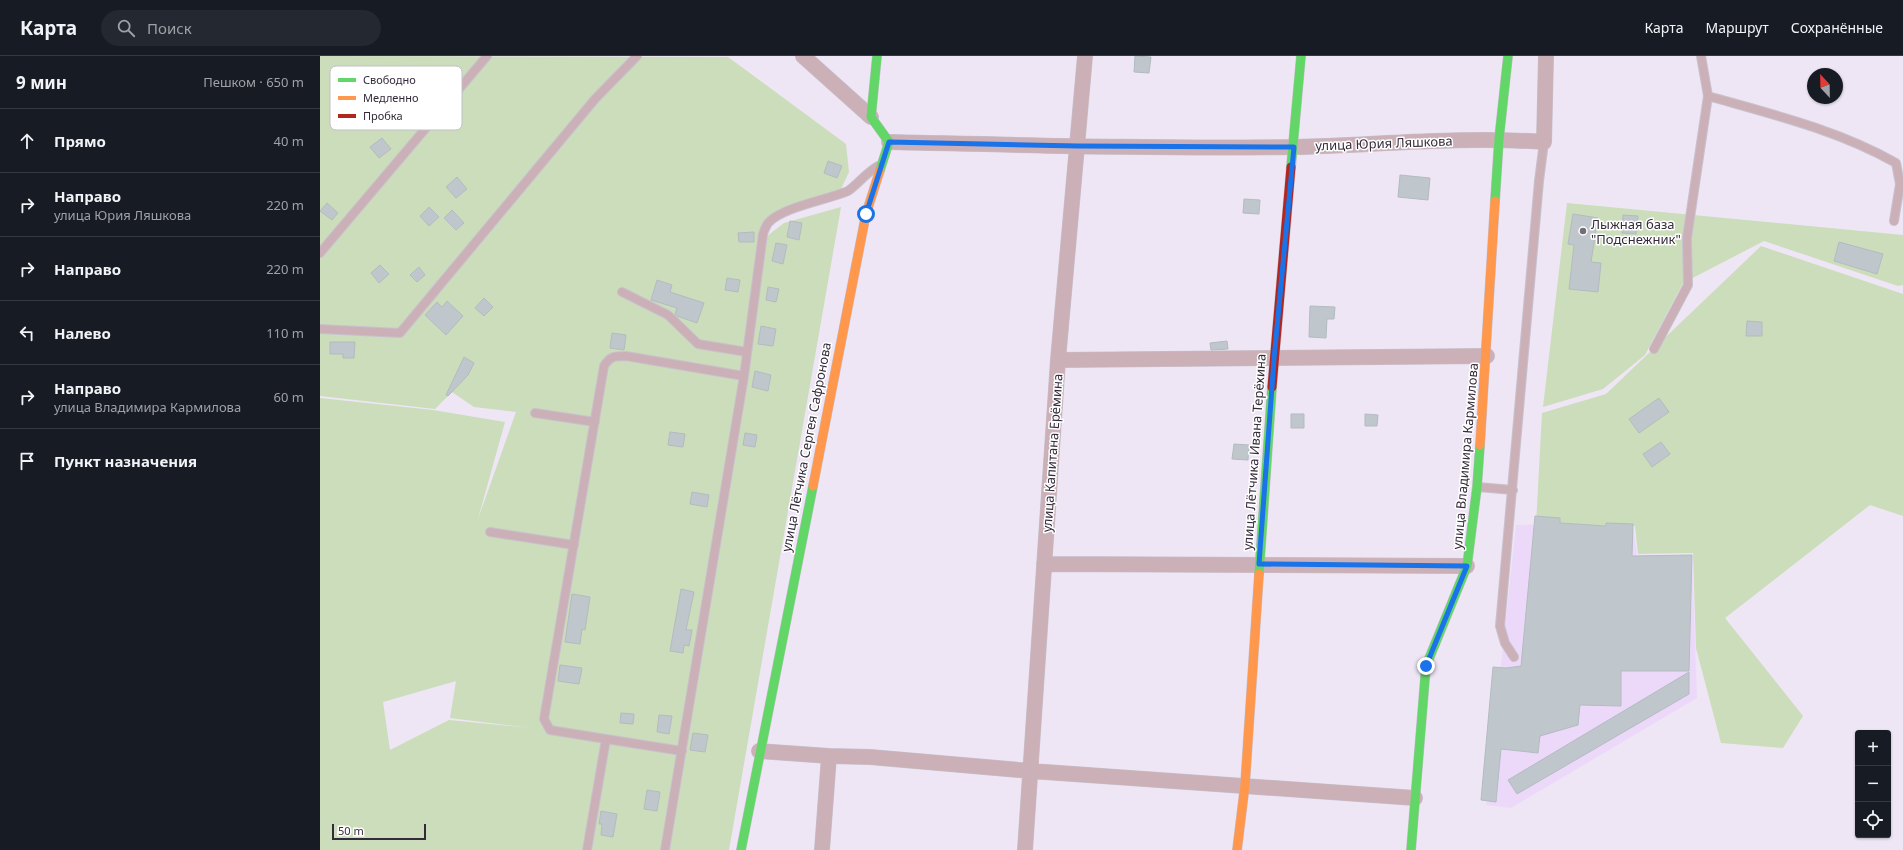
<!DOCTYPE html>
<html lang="ru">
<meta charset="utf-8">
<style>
:root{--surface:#171b24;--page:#242831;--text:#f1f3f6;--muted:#9ea1a6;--line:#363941}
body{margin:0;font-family:"Noto Sans",sans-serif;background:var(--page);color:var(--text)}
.controls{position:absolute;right:12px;bottom:12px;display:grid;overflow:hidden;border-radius:4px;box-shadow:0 1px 3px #0004}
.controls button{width:36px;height:36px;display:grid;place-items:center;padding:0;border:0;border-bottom:1px solid var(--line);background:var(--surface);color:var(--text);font:20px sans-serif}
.compass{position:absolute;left:1487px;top:12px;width:36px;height:36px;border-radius:50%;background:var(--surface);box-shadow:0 1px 3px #0004;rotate:338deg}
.scale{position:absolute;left:12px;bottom:10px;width:94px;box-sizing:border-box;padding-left:4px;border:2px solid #342b3a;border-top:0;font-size:11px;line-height:14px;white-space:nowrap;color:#342b3a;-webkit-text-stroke:3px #fff;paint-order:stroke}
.stop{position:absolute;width:12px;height:12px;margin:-9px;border:3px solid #1a73e8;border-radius:50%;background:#fff}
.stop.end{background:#1a73e8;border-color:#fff;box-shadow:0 1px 4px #0008}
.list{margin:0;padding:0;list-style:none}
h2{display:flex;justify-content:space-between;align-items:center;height:52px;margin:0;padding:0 16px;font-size:17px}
h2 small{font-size:13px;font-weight:400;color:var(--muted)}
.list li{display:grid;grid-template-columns:26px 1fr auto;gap:12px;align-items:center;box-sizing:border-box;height:64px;padding:0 16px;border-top:1px solid var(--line)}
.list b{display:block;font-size:15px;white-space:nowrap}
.list p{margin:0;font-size:13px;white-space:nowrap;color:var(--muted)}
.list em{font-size:13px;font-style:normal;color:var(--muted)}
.icon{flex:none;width:22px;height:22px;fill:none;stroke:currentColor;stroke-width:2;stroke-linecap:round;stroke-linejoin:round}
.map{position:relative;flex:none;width:1583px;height:794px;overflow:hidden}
header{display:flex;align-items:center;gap:24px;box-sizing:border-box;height:56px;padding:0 20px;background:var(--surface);border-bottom:1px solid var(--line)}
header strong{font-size:19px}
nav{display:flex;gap:22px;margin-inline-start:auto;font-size:14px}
.search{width:280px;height:36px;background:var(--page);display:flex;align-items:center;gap:10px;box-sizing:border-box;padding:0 14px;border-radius:22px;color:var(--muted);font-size:15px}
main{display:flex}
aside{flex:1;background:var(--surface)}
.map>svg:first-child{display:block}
.built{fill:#ecd9fa}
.green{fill:#cbddba;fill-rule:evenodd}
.building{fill:#bfc7cc;stroke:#b3bbc0}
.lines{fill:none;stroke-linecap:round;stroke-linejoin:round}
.lane-casing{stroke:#c9c1ce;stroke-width:10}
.street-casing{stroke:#c9c1ce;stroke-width:16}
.fast-casing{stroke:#c9c1ce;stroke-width:10}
.slow-casing{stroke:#c9c1ce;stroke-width:10}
.jam-casing{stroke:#c9c1ce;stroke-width:10}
.lane{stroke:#cbb1b7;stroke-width:8}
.street{stroke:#cbb1b7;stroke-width:15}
.fast{stroke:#63d668;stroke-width:9}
.slow{stroke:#ff974d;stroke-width:9}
.jam{stroke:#b3261e;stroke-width:9}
.route{stroke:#1a73e8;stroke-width:5}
.poi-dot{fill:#756c7b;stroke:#fff;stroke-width:1.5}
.labels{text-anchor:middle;stroke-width:3;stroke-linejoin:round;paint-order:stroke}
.street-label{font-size:13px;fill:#342b3a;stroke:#fff}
.poi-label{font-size:13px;fill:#342b3a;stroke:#fff;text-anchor:start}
.key{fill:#fff;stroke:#c2bfc4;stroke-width:1}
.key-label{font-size:11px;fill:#342b3a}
</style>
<header>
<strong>Карта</strong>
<div class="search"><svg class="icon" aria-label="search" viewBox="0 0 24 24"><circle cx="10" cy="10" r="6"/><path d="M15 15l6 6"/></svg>Поиск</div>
<nav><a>Карта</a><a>Маршрут</a><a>Сохранённые</a></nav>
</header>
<main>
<aside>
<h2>9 мин<small>Пешком · 650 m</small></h2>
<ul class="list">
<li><svg class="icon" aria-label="ahead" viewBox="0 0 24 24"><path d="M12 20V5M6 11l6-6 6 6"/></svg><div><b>Прямо</b></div><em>40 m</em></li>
<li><svg class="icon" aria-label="right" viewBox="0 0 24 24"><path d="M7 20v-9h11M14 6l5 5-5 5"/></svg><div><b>Направо</b><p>улица Юрия Ляшкова</p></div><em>220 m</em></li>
<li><svg class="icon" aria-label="right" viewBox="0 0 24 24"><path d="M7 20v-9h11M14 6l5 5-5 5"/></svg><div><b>Направо</b></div><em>220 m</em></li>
<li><svg class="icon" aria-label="left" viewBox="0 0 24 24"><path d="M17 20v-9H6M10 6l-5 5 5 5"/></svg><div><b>Налево</b></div><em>110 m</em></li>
<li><svg class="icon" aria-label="right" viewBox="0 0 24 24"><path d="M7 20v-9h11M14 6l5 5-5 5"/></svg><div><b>Направо</b><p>улица Владимира Кармилова</p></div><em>60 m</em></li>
<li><svg class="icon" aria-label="arrive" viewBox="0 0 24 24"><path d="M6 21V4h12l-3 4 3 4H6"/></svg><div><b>Пункт назначения</b></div></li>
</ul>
</aside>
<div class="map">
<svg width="1583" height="794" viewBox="0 0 1583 794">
<rect width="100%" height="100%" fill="#eee6f4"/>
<path class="built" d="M1249 468 1277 470 1313 468 1317 500 1372 499 1377 642 1191 752 1166 749 1196 469Z"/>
<path class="green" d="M0 0 408 1 526 88 529 116 521 133 452 163 442 184 464 167 521 151 409 794H0V342L113 354 185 366 158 463 196 356 154 351 132 336 115 353 0 340ZM136 625 130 662 211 672 129 664 70 694 63 646Z
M1247 147 1583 179V229L1578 230 1444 185 1363 227 1325 299 1283 333 1223 351Z
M1441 190 1583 238V460L1550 449 1405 562 1483 660 1463 692 1401 687 1376 592 1373 497 1318 498 1315 470 1216 469 1222 357 1286 338Z"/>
<path class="building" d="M815 0 831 1 829 17 814 16Z
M62 82 71 93 59 102 50 91Z
M508 105 522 110 517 122 504 117Z
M1080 119 1110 122 1108 144 1078 141Z
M137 121 147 133 136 142 126 131Z
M924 143 940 144 939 158 923 157Z
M7 147 18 157 12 164 0 155Z
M109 151 119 161 109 170 100 160Z
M132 154 144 167 136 174 124 162Z
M1253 158 1278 162 1271 206 1281 207 1278 236 1249 233 1254 189 1248 188Z
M1303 159 1318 160 1316 178 1302 177Z
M470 165 482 167 479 184 467 181Z
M434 176V186H419L418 177Z
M1519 186 1563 198 1557 218 1514 205Z
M456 187 467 189 463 208 452 205Z
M60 209 69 218 59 227 51 217Z
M99 211 105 219 97 226 90 219Z
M407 222 420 224 418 236 405 234Z
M337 224 352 229 350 236 384 247 377 267 357 260 355 258 357 252 331 244Z
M448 231 459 233 456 246 446 244Z
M164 242 173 251 164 260 155 252Z
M127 245 143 260 126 279 105 259 117 246 122 251Z
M990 250 1015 251 1014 263H1007L1006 282 989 281Z
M1427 265 1442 266V280H1426Z
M441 270 456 273 453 290 438 288Z
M292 277 306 279 304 294 290 292Z
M907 285 908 293 891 294 890 287Z
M10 286H35L34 302H23V298H10Z
M144 301 154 307 148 319 128 340 126 339Z
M435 315 451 319 448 335 432 331Z
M1339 342 1349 356 1319 377 1309 363Z
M971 358H984V372H971Z
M1045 358 1058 359 1057 370H1045Z
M350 376 365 378 363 391 348 389Z
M425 377 437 379 435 391 423 389Z
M1341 386 1350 398 1332 411 1323 398Z
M914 388 929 389 928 404 912 403Z
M372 436 389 439 387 451 370 448Z
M1215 460 1240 462V467L1286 470V467L1313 468 1312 500 1372 499 1369 615H1301V650L1260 649 1258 669 1220 680 1218 697 1181 693 1176 746 1161 744 1173 611 1186 612 1201 610Z
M361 533 374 536 366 574H372L369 590 364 589 363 597 350 595Z
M252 538 270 541 265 574 262 573 260 588 245 586Z
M240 609 262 612 259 628 238 625Z
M1369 616V638L1197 738 1188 724Z
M301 657 314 658 313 668 300 667Z
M339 659 352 660 349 678 337 676Z
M373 677 388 679 385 696 370 694Z
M327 734 340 736 337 755 324 753Z
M281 755 297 758 293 781 281 779 282 768H279Z"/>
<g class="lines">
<defs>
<path id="lane" d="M1388 40C1451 58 1518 74 1576 107L1580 128 1574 165
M0 197 167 0
M302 236 348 259 378 288 427 296
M0 273 80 277 275 43 317 0
M1334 293 1368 229 1367 182 1388 40 1381 0
M215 357 275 366
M1158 431 1193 434
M170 476 254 489
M1194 601 1185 587 1180 570 1219 125 1224 86
M286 683 362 695
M267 794 286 683 230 674 224 663 284 310C290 300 295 300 306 300L424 320
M345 794 424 320 443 178C444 175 446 170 448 167 462 151 507 144 528 135 539 127 546 117 558 110"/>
<path id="street" d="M483 0 551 61
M569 86C704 89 839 93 974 91 1057 89 1141 80 1224 86L1226 0
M738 304 1167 300
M724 508 1147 510
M439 695 509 700 550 701 711 715 1095 742
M502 794 509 700
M705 794 738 304 765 0"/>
<path id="fast" d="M557 0 551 61 569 86 560 114
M971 111 981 0
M1175 145 1179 83 1188 0
M939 518 952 331
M421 794 493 430
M1091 794 1106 610 1147 510 1157 431 1160 389"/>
<path id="slow" d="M1160 389 1175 145
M493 430 546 158 560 114
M917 794 925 729 939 518"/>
<path id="jam" d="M952 331 971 111"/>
</defs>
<use href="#lane" class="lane-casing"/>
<use href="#street" class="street-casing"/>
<use href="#fast" class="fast-casing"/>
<use href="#slow" class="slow-casing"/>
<use href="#jam" class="jam-casing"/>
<use href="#lane" class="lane"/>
<use href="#street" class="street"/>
<use href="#fast" class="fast"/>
<use href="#slow" class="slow"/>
<use href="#jam" class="jam"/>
</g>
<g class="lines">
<path class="route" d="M546 158 569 86 758 90 974 91 954 303 939 508 1147 510 1106 610"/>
</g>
<circle class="poi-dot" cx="1263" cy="175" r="4"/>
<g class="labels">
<g class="street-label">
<text transform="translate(1064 87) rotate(-2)" y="5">улица Юрия Ляшкова</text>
<text transform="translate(486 391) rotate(-79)" y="5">улица Лётчика Сергея Сафронова</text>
<text transform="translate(934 396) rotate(-86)" y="5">улица Лётчика Ивана Терёхина</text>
<text transform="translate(732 397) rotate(-86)" y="5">улица Капитана Ерёмина</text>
<text transform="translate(1145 400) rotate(-85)" y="5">улица Владимира Кармилова</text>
</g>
<g class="poi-label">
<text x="1271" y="173">Лыжная база<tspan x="1271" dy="15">"Подснежник"</tspan></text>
</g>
</g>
<rect x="10" y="10" width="132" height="64" rx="6" class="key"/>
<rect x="18" y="22" width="18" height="4" fill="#63d668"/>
<rect x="18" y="40" width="18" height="4" fill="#ff974d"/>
<rect x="18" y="58" width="18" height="4" fill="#b3261e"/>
<g class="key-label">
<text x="43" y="28">Свободно</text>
<text x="43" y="46">Медленно</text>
<text x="43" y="64">Пробка</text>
</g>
</svg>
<div class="controls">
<button>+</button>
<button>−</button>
<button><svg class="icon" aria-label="locate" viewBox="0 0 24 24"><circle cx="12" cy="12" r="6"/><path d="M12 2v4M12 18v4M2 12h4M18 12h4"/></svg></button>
</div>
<svg class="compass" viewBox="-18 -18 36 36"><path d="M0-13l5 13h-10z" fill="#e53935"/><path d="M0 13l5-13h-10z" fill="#9ea1a6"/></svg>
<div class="scale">50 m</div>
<div class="stop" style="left:546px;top:158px"></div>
<div class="stop end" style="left:1106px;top:610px"></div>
</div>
</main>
